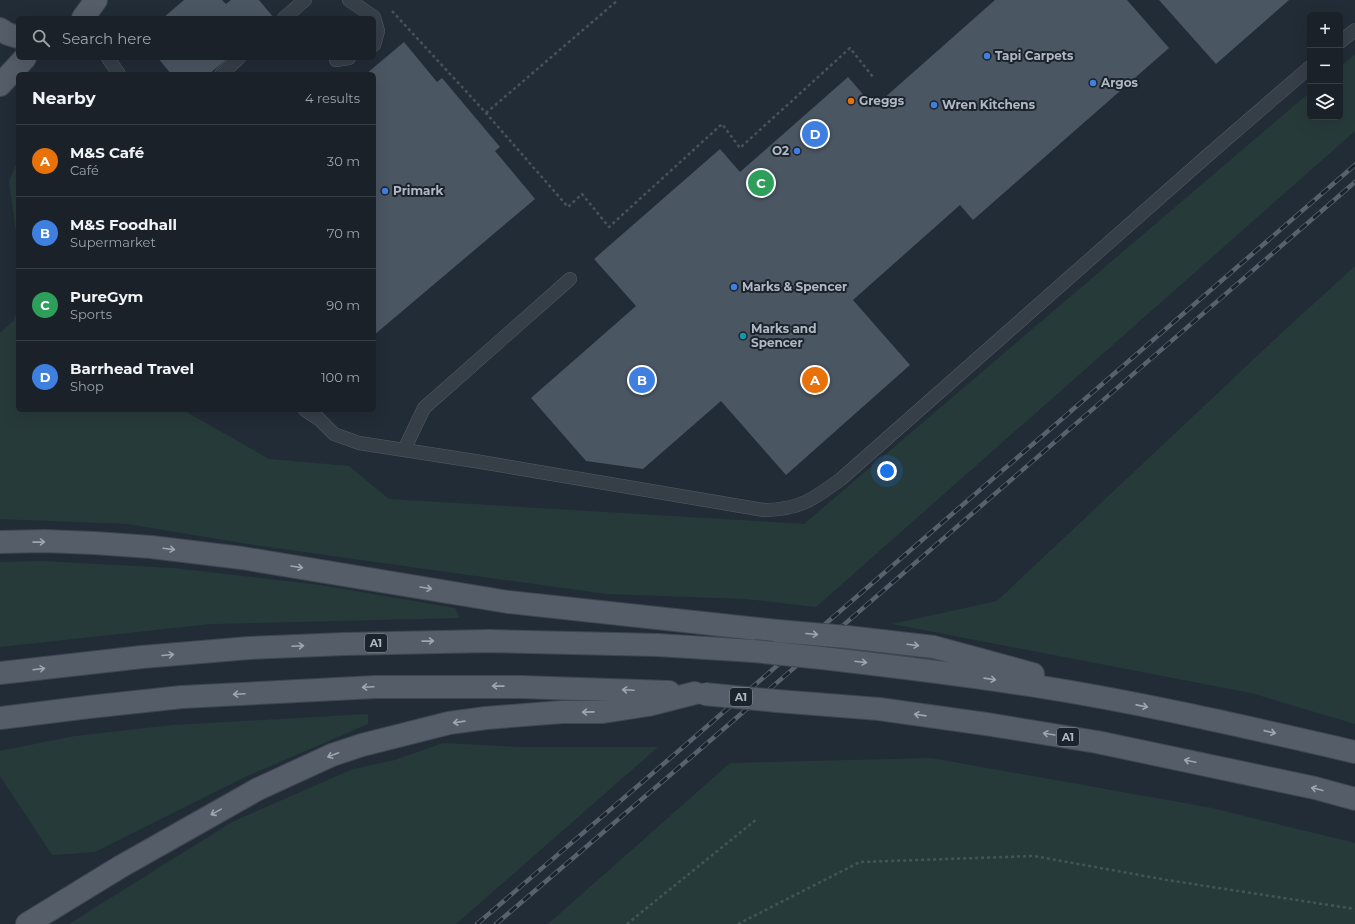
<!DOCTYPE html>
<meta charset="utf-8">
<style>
:root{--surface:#1a2129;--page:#272e35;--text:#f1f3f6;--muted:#9fa3a8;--line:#383e46;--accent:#8bbbb9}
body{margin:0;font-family:Montserrat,sans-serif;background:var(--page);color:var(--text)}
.controls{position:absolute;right:12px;top:12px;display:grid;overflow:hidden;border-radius:6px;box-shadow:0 4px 16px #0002}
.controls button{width:36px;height:36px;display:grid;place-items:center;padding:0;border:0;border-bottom:1px solid var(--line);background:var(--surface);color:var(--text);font:20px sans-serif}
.you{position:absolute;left:887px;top:471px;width:14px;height:14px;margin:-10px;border:3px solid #fff;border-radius:50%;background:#1a73e8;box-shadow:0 0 0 6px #1a73e833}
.badge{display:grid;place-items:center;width:26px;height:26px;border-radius:50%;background:var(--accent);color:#fff;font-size:13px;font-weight:700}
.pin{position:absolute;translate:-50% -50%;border:2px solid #fff;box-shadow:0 1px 4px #0006}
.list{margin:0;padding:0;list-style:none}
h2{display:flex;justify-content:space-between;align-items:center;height:52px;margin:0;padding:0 16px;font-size:17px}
h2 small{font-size:13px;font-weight:400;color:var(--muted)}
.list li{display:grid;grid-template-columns:26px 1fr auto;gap:12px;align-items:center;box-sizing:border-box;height:72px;padding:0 16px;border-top:1px solid var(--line)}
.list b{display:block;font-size:15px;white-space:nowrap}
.list p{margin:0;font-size:13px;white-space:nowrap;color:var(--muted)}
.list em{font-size:13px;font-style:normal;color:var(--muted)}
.icon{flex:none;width:22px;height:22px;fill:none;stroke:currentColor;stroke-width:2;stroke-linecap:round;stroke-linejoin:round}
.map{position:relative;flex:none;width:1355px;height:924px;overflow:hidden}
.search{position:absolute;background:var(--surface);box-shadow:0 4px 16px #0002;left:16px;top:16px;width:360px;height:44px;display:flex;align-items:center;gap:10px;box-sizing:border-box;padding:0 14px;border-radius:6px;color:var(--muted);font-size:15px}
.panel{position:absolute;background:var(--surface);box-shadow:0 4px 16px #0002;left:16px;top:72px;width:360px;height:340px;border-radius:6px}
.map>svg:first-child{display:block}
.green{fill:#273a3a}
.building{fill:#4b5663}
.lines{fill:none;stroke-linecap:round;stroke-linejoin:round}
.lane-casing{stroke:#535b65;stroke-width:14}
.primary-casing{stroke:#3f4751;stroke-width:24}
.path{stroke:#445557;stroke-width:2.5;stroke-dasharray:3 3;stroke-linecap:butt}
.lane{stroke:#363e48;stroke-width:13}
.primary{stroke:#545d68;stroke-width:22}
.rail-casing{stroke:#58626e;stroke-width:4.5}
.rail{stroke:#1b232c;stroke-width:3;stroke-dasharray:9;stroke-linecap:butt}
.primary-bridge-casing{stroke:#3f4751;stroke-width:24;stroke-linecap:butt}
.primary-bridge{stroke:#545d68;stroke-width:22}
.oneway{stroke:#9ea6b2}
.shop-dot{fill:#3f7fe0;stroke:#1b232c;stroke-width:1.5}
.food-dot{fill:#e8710a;stroke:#1b232c;stroke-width:1.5}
.culture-dot{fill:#0f9aa8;stroke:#1b232c;stroke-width:1.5}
.labels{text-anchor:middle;stroke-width:4;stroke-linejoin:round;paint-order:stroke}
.shield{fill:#1b232c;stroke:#838b96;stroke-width:1}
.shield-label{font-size:11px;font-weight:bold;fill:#b0b8c4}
.poi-label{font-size:12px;font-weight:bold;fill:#b0b8c4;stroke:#1b232c;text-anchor:start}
</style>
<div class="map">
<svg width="1355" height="924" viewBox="0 0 1355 924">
<rect width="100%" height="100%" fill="#222c37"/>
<path class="green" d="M1355 54V131L816 607 747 599 606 594 261 546 127 524 0 519V333L14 320 18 308V410H183L269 459 349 466 389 499 804 524 1310 92V117H1340V67Z
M18 160V247L9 181Z
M1355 266V724L1251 693 892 624 997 601 1288 327Z
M41 561 173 568 320 585 455 608 460 618 210 624 0 647V562Z
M368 714V724L245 777 95 852 52 855 0 776V751L75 736 173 725Z
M443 743 520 747H658L456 924H69L232 822 353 769 395 760Z
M931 758 1212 808 1355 843V924H548L730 763Z"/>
<path class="building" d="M184 0H222L226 4 231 0H259L274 18H163Z
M995 0H1127L1169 48 973 220 960 205 853 300 910 365 786 475 721 401 643 469 586 461 531 398 636 306 594 259 720 149 740 172 848 77 874 107Z
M1159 0H1289L1216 64Z
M404 42 437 82 442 78 500 147 495 151 535 199 374 335V74H366Z
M158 58H228L209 74H171Z"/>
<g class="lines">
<defs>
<path id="lane" d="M349 0 374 17 378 31 374 45
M284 18 305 0
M1340 42 1355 30
M108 58 119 74
M336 60 349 58
M221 74 239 58
M305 410 319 419 334 434 359 443 475 461 764 510C799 510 814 499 841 479L1207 156 1310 67
M404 450 424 408 570 279"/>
<path id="primary" d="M83 18 96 0
M0 29 8 34 18 37
M0 85 25 58
M0 542 44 541 94 543 151 547 242 558 508 602 777 631
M847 637 934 647 1033 674
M822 658C891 666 960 674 1029 685 1139 702 1247 727 1355 752
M0 673 142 657 249 648 344 644 489 641 658 645 754 651
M777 701 879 709 986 724 1097 742 1315 788 1355 799
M0 718 89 707 182 697 375 687H521L669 692
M27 924 120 867 258 789 332 755 362 745 449 723 486 718 562 712H603L648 705 695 693"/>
</defs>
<use href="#lane" class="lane-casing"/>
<use href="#primary" class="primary-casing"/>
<path class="path" d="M392 11 486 113 568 207 582 194 609 227 722 124 740 148 850 48 873 77
M486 113 618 0
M627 924 757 819
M738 924 860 862 1034 856 1167 880 1355 909"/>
<use href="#lane" class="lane"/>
<use href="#primary" class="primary"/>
<defs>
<path id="rail" d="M477 924 682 748 1355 165
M496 924 690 758 1355 182"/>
</defs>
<use href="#rail" class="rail-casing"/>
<use href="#rail" class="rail"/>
<defs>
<path id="primary-bridge" d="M777 631 847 637
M754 651 822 658
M704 694 777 701"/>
</defs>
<use href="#primary-bridge" class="primary-bridge-casing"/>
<use href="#primary-bridge" class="primary-bridge"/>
</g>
<defs><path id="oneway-shaft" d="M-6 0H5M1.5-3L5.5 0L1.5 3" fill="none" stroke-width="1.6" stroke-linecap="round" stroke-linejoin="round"/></defs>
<g class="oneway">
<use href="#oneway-shaft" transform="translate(39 542) rotate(-1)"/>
<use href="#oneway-shaft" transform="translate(169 549) rotate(7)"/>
<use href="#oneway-shaft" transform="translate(297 567) rotate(9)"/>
<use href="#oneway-shaft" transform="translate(426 588) rotate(9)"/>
<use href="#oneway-shaft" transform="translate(812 634) rotate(5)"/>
<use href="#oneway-shaft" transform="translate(428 641) rotate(-1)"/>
<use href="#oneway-shaft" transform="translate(913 645) rotate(7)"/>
<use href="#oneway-shaft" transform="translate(298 646) rotate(-3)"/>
<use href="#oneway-shaft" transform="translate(168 655) rotate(-5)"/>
<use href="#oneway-shaft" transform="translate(861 662) rotate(7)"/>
<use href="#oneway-shaft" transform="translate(39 669) rotate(-7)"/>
<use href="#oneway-shaft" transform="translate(990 679) rotate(8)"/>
<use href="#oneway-shaft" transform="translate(498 686) rotate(-179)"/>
<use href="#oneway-shaft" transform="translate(368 687) rotate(177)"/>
<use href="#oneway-shaft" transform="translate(628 690) rotate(-177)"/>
<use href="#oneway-shaft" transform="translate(239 694) rotate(177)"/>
<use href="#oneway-shaft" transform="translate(1142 706) rotate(11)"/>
<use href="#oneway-shaft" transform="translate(588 712) rotate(179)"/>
<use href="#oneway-shaft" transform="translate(920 715) rotate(-172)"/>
<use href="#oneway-shaft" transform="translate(459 722) rotate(172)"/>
<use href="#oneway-shaft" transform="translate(1270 732) rotate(13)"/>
<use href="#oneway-shaft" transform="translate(1049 734) rotate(-171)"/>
<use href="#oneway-shaft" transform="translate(333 755) rotate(159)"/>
<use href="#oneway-shaft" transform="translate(1190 761) rotate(-168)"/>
<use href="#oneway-shaft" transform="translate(1317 789) rotate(-166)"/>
<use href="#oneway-shaft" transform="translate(216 812) rotate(151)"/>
</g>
<g class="shop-dot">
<circle cx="987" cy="56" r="4"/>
<circle cx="1093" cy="83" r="4"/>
<circle cx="934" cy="105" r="4"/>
<circle cx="797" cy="151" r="4"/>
<circle cx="385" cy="191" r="4"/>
<circle cx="734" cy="287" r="4"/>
</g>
<circle class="food-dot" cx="851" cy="101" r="4"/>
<circle class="culture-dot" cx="743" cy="336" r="4"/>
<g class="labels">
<g class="shield">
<rect x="365" y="634" width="22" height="18" rx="3"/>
<rect x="730" y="688" width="22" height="18" rx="3"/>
<rect x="1057" y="728" width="22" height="18" rx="3"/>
</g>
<g class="shield-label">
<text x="376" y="647">A1</text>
<text x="741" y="701">A1</text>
<text x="1068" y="741">A1</text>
</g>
<g class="poi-label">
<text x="995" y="60">Tapi Carpets</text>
<text x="1101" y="87">Argos</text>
<text x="859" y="105">Greggs</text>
<text x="942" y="109">Wren Kitchens</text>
<text x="789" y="155" text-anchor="end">O2</text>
<text x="393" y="195">Primark</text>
<text x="742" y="291">Marks &amp; Spencer</text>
<text x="751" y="333">Marks and<tspan x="751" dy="14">Spencer</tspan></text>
</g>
</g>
</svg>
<div class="controls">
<button>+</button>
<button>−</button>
<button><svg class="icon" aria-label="layers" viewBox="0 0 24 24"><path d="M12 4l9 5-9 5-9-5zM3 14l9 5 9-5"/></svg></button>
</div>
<div class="you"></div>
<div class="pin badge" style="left:815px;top:380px;background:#e8710a">A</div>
<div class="pin badge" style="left:642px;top:380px;background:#3f7fe0">B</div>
<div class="pin badge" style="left:761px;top:183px;background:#2e9e5b">C</div>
<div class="pin badge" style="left:815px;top:134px;background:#3f7fe0">D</div>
<div class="search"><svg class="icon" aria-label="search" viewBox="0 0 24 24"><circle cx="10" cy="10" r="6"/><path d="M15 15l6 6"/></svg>Search here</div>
<section class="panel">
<h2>Nearby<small>4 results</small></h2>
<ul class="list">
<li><span class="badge" style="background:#e8710a">A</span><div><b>M&amp;S Café</b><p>Café</p></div><em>30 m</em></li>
<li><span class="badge" style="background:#3f7fe0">B</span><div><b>M&amp;S Foodhall</b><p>Supermarket</p></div><em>70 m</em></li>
<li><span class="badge" style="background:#2e9e5b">C</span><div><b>PureGym</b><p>Sports</p></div><em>90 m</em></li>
<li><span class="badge" style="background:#3f7fe0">D</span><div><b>Barrhead Travel</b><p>Shop</p></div><em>100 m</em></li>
</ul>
</section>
</div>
